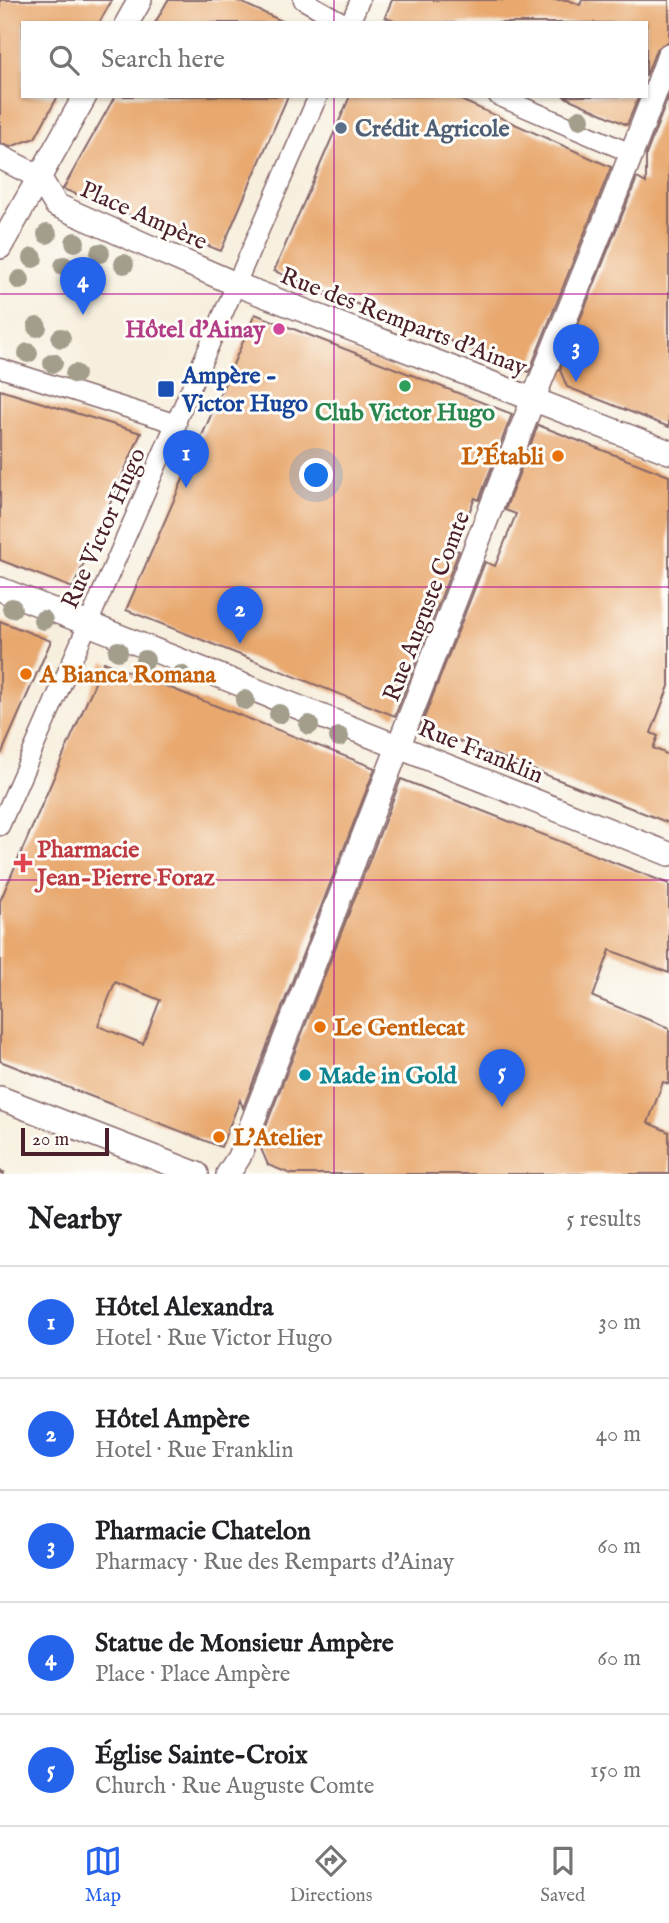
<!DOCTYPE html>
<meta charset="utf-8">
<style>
:root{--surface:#fff;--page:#f6f6f6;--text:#202124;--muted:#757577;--line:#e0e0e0;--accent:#2563eb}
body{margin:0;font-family:"IM FELL English",serif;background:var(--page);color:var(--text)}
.scale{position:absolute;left:21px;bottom:18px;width:88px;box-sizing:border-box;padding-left:7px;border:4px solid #4a1f2b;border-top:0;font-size:19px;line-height:24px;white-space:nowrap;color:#4a1f2b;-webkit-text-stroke:5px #fdfcf7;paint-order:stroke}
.you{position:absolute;left:317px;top:476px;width:24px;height:24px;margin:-18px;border:5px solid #fff;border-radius:50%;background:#1a73e8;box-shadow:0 0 0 10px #1a73e833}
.badge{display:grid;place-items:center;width:46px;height:46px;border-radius:50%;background:var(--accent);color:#fff;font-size:23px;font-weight:700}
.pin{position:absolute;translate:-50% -58px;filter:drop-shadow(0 2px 4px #0008)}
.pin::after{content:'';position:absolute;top:37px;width:24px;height:21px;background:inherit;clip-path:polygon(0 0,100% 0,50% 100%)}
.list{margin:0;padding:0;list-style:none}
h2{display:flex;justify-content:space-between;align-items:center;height:91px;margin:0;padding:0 28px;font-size:30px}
h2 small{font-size:23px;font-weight:400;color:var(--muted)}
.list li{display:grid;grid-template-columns:46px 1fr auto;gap:21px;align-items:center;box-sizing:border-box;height:112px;padding:0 28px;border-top:2px solid var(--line)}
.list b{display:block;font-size:26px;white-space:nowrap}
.list p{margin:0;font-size:23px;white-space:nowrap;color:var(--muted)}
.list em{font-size:23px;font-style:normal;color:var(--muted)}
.icon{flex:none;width:38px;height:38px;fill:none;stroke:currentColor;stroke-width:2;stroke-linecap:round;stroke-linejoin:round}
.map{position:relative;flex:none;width:669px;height:1174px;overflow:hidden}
.search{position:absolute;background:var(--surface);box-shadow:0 2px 5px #0004;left:21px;right:21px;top:21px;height:77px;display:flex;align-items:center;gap:18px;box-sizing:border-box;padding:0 24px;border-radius:0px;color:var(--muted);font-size:26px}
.sheet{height:651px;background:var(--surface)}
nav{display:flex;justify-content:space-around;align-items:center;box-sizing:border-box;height:98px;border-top:2px solid var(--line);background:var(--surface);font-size:19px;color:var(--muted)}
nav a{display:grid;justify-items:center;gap:4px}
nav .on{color:var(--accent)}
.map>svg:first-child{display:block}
.building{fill:#e8a86e;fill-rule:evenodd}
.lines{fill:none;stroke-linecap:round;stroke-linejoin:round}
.pedestrian-casing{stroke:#87686a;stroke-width:21}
.minor-casing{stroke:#87686a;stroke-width:26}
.path{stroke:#87686a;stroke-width:4.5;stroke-dasharray:5 5;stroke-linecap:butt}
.pedestrian{stroke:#fff;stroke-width:18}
.minor{stroke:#fff;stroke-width:23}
.tree{fill:#a39d8c}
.grid{fill:none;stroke:#b5179e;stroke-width:2;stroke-opacity:0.55}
.service-dot{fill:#5c6f8a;stroke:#fdfcf7;stroke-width:2.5}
.hotel-dot{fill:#d1479c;stroke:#fdfcf7;stroke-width:2.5}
.leisure-dot{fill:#2e9e5b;stroke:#fdfcf7;stroke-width:2.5}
.transit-dot{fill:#1a4fb4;stroke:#fdfcf7;stroke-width:2.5}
.food-dot{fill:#e8710a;stroke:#fdfcf7;stroke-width:2.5}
.health-dot{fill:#e0444e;stroke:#fdfcf7;stroke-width:2.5}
.culture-dot{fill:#0f9aa8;stroke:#fdfcf7;stroke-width:2.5}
.labels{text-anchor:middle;stroke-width:6;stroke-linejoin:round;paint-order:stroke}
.service-label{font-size:24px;font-weight:bold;fill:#4e5e75;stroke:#fdfcf7;text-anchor:start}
.street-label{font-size:24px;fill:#4a1f2b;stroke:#fdfcf7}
.hotel-label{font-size:24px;font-weight:bold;fill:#b23c85;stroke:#fdfcf7;text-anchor:end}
.transit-label{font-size:24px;font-weight:bold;fill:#164399;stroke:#fdfcf7;text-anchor:start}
.leisure-label{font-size:24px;font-weight:bold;fill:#27864d;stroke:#fdfcf7}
.food-label{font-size:24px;font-weight:bold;fill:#c56008;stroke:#fdfcf7;text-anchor:start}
.health-label{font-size:24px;font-weight:bold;fill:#be3a42;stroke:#fdfcf7;text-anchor:start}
.culture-label{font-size:24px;font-weight:bold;fill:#0d838f;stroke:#fdfcf7;text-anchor:start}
</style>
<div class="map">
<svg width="669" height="1174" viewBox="0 0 669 1174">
<rect width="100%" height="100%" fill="#fdfcf7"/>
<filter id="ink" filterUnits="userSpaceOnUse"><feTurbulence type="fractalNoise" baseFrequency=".0143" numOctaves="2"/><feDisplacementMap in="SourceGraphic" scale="14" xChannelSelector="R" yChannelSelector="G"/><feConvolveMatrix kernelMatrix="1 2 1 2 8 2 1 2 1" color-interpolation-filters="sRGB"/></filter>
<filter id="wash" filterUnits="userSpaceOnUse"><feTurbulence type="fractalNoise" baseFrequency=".00686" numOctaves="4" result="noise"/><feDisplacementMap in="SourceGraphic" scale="28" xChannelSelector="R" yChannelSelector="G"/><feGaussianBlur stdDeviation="1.57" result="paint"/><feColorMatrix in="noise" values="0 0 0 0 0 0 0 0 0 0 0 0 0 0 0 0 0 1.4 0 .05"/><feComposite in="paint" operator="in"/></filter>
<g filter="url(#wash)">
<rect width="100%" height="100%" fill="#f7efde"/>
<g id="blocks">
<path class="building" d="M0 0H112L99 23H23V96H58L35 138 10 147 0 143Z
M168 0H236L286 23H155Z
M392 0H568L580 5 582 0H669V41L656 50 646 76V23H398L385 17Z
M669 95V427L567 387 560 370 637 178 646 183V155Z
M115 96H288L221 251 63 189Z
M350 96H452L611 167 529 372 274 271Z
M563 96H639L627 125Z
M255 314 512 414 479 500 475 498 454 549 459 551 395 716 126 610Z
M0 390 141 433 73 588 0 560Z
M538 425 669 476V686L651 733 658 736 653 748 669 755V823L421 726 485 562 495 566 516 514 505 510Z
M0 621 51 641 0 757Z
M104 662 375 768 243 1108 240 1100 221 1147 0 1061V901ZM115 982 160 1000 143 1044 98 1026Z
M401 779 669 884V973L610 950 593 997 669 1028V1084L663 1082 648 1123 669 1132V1174H291L268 1165 259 1144Z"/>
</g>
</g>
<g filter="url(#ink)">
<use href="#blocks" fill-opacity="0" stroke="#87686a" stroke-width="2"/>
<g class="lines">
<defs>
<path id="pedestrian" d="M303 0 344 23
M350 23 360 0
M498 96 633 154
M0 368 177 424
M0 826 318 96"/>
<path id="minor" d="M127 23 140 0
M0 157 39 177
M39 177 56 205 148 246 238 285 669 452
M0 247 85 96
M0 589 669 854
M0 1098 197 1174
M228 1174 239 1157C335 912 429 665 525 420 573 298 624 178 669 55"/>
</defs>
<use href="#pedestrian" class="pedestrian-casing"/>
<use href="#minor" class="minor-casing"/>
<path class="path" d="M0 1172 5 1174"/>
<use href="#pedestrian" class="pedestrian"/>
<use href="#minor" class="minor"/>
</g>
<g class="tree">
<circle cx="580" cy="119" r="10"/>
<circle cx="47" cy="234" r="10"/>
<circle cx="75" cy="242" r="10"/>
<circle cx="100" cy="253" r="10"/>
<circle cx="33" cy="258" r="10"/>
<circle cx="124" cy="264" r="10"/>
<circle cx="64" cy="266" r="10"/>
<circle cx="89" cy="276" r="10"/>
<circle cx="20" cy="280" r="10"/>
<circle cx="37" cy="327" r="10"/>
<circle cx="61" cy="338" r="10"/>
<circle cx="28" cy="353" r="10"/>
<circle cx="53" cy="363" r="10"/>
<circle cx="75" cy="374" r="10"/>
<circle cx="12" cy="608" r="10"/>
<circle cx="43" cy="620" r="10"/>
<circle cx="118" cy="651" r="10"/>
<circle cx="145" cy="660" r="10"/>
<circle cx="181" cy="675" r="10"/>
<circle cx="245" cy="700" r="10"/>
<circle cx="279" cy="714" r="10"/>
<circle cx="309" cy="725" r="10"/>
<circle cx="339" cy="737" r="10"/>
</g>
</g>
<path class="grid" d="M334 0V23M334 96V1174M0 294H669M0 587H669M0 880H669"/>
<circle class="service-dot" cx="341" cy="128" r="7"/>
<circle class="hotel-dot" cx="279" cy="329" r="7"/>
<circle class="leisure-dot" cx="405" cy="386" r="7"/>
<rect class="transit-dot" x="157" y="380" width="18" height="18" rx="3.5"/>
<g class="food-dot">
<circle cx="558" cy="456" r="7"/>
<circle cx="26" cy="674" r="7"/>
<circle cx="320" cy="1027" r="7"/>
<circle cx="219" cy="1137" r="7"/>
</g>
<path class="health-dot" d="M19.5 852.5h7v7h7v7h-7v7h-7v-7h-7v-7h7z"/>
<circle class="culture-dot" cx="305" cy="1075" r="7"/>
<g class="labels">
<g class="service-label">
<text x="355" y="136">Crédit Agricole</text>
</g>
<g class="street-label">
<text transform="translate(144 215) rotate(24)" y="8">Place Ampère</text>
<text transform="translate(404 321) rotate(21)" y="8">Rue des Remparts d'Ainay</text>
<text transform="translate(103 528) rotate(-66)" y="8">Rue Victor Hugo</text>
<text transform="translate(426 606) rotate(-69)" y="8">Rue Auguste Comte</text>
<text transform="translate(481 751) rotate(22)" y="8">Rue Franklin</text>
</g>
<g class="hotel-label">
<text x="265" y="337">Hôtel d'Ainay</text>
</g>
<g class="transit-label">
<text x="182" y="383">Ampère -<tspan x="182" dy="28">Victor Hugo</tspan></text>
</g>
<g class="leisure-label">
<text x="405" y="420">Club Victor Hugo</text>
</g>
<g class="food-label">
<text x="544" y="464" text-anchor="end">L'Établi</text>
<text x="40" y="682">A Bianca Romana</text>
<text x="334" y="1035">Le Gentlecat</text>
<text x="233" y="1145">L'Atelier</text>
</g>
<g class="health-label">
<text x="37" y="857">Pharmacie<tspan x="37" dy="28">Jean-Pierre Foraz</tspan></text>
</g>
<g class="culture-label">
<text x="319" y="1083">Made in Gold</text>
</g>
</g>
</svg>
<div class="scale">20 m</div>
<div class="you"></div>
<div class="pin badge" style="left:186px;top:488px">1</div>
<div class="pin badge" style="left:240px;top:644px">2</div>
<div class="pin badge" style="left:576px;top:382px">3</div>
<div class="pin badge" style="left:83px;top:315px">4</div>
<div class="pin badge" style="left:502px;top:1107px">5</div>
<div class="search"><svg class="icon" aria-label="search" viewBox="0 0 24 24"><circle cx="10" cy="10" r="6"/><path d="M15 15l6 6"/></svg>Search here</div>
</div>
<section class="sheet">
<h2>Nearby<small>5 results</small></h2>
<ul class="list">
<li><span class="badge">1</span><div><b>Hôtel Alexandra</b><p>Hotel · Rue Victor Hugo</p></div><em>30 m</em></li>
<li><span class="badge">2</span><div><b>Hôtel Ampère</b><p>Hotel · Rue Franklin</p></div><em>40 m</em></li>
<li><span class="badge">3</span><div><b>Pharmacie Chatelon</b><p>Pharmacy · Rue des Remparts d'Ainay</p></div><em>60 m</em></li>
<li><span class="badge">4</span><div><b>Statue de Monsieur Ampère</b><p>Place · Place Ampère</p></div><em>60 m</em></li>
<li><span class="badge">5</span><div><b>Église Sainte-Croix</b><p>Church · Rue Auguste Comte</p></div><em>150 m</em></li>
</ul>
</section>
<nav>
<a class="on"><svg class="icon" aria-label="map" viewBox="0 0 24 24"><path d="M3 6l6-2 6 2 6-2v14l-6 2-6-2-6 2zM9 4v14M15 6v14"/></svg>Map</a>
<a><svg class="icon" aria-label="directions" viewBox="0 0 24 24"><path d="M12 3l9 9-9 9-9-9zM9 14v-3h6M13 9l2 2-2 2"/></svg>Directions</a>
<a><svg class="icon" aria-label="saved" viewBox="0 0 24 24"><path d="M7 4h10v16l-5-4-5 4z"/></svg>Saved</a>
</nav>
